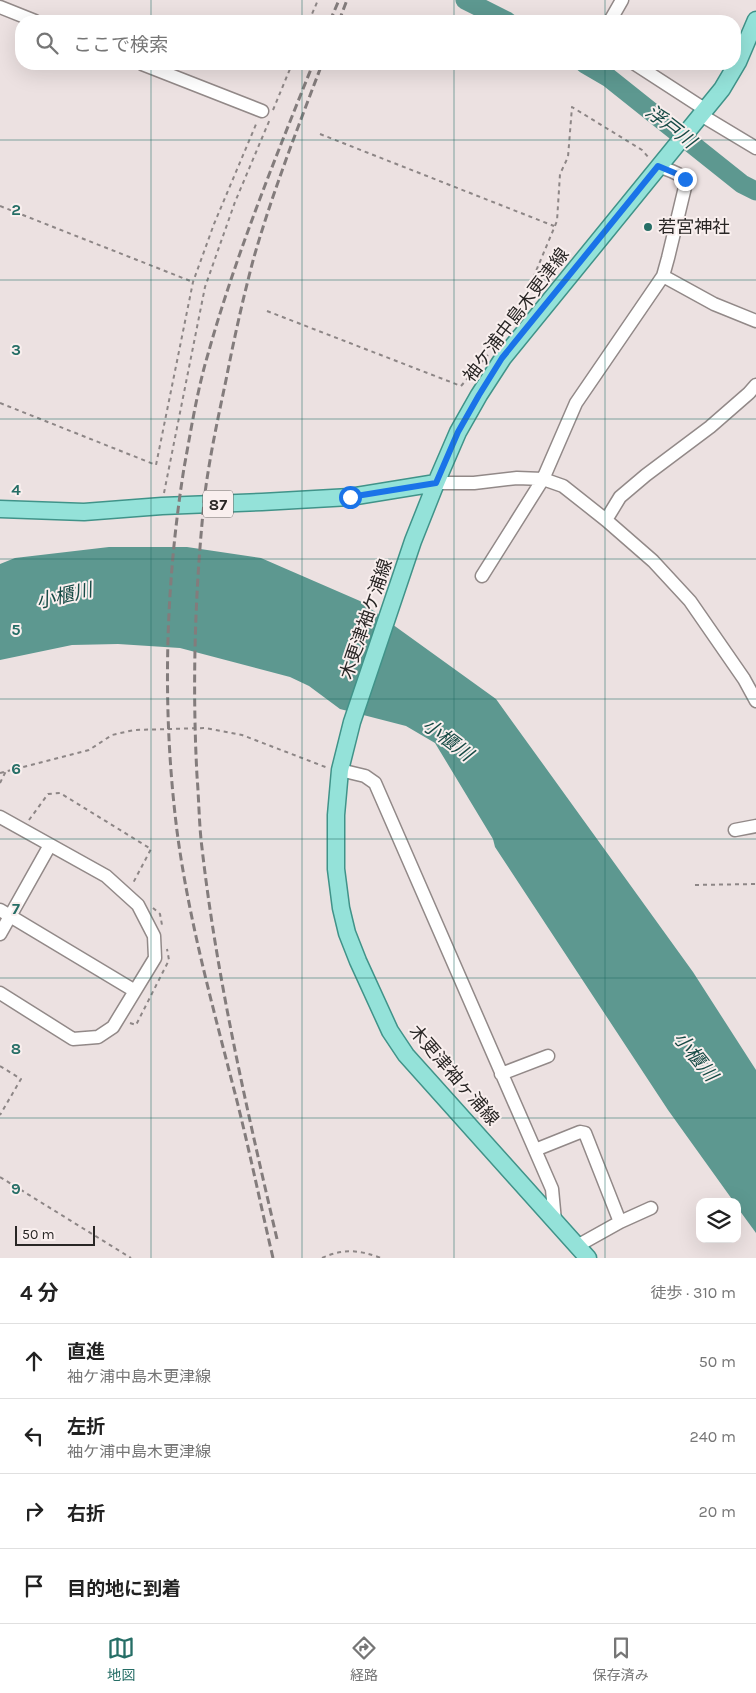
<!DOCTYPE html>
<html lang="ja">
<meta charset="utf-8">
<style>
:root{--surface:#fff;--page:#f6f6f6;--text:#222;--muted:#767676;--line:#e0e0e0;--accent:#266e66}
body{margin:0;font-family:Karla,"Noto Sans JP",sans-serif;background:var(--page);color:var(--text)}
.controls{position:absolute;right:15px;bottom:15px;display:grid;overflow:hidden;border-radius:10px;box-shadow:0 5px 20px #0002}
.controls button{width:45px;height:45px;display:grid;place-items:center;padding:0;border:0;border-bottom:1px solid var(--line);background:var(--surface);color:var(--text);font:25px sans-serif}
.scale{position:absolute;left:15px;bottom:12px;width:80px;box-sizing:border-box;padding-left:5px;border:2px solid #292625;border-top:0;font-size:14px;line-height:18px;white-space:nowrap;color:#292625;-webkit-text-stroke:4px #f9efee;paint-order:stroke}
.stop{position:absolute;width:15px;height:15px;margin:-11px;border:4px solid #1a73e8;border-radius:50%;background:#fff}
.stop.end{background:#1a73e8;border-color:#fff;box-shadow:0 1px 5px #0008}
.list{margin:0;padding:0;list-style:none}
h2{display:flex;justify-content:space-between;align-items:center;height:65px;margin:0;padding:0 20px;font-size:21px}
h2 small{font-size:16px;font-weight:400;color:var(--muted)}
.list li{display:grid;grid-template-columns:32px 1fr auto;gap:15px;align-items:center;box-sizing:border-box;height:75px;padding:0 20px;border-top:1px solid var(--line)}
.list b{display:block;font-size:19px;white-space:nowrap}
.list p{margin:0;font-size:16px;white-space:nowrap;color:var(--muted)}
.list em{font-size:16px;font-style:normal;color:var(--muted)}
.icon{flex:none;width:28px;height:28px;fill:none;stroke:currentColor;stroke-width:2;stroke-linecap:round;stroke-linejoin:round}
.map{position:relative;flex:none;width:756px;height:1258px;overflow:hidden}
.search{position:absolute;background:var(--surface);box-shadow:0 5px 20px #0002;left:15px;right:15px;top:15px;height:55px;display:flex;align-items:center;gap:12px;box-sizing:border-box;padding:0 18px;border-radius:20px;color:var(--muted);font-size:19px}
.sheet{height:365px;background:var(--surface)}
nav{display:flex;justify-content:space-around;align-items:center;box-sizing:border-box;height:70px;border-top:1px solid var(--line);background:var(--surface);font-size:14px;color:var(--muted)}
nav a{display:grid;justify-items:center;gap:2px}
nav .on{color:var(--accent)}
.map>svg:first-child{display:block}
.water{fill:#5d9890}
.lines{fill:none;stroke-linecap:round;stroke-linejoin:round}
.river{stroke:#5d9890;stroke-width:19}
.minor-casing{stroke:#928988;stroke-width:15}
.major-casing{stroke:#409389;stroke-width:19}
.path{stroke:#8d8686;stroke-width:2;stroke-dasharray:4 4;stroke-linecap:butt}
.minor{stroke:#fff;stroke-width:12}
.major{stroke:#94e2d9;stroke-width:16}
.rail{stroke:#837c7c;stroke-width:3;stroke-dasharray:8 4;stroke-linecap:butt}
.route{stroke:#1a73e8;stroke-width:6}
.grid{fill:none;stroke:#266e66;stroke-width:1;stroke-opacity:0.55}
.poi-dot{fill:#266e66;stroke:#f9efee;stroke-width:2}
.labels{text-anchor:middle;stroke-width:4;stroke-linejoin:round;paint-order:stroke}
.shield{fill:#f9efee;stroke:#676261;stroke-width:1}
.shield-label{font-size:16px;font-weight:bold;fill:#292625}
.poi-label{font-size:18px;fill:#292625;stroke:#f9efee;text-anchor:start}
.street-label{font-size:18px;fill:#292625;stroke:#f9efee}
.water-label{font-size:19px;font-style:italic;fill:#174b46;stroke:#f9efee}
.grid-label{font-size:16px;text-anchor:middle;font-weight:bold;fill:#266e66;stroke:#f9efee;stroke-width:4;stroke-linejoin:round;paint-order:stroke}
</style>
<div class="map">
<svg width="756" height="1258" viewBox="0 0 756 1258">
<rect width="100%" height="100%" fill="#ece1e1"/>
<path class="water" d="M109 547H187L261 558 360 601 496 699 693 972 756 1070V1233L737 1207V1202H734L668 1110 495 847 493 839 435 743 406 726 340 709 309 686 290 677 180 648 118 644 72 645 0 660V564L15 558Z"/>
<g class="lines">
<path class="river" d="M465 0 507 21
M585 64 609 78 742 184 756 191"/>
<defs>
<path id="minor" d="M0 7 35 21
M610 21 622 0
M142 64 262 111
M635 64 706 110
M701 115 756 148
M663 276 714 304 756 321
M436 483H474L517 478 543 479 563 486 606 520 653 561 690 601 744 679 756 701
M606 520 620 497 646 475 710 427 749 393 756 385
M482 576 543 479 576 403 663 276 668 258 686 183C683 173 668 170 658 166
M340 770 365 776 375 783 552 1189 555 1221
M0 817 106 876 138 905 154 936 155 958 113 1027 98 1037 73 1039 0 993
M735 830 756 826
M0 910 135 991
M0 934 50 845
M501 1074 548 1056
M535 1150 580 1132 585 1133 620 1222 651 1208
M577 1246 620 1222"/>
<path id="major" d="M0 509 84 512 162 506 262 502 350 497 436 483
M588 1258 406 1055 390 1031 358 961 347 933 341 908 336 869V815L340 770 352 722 413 541 436 483 458 432 479 395 503 358 722 89 738 62 756 20"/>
</defs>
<use href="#minor" class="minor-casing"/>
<use href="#major" class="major-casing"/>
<path class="path" d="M309 21 318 0
M273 110 292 64
M320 134 554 226
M0 206 193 282
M267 311 461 386 488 355
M494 347 526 295 557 221 560 174 568 157 572 107 642 150 649 158
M0 403 156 465 193 282 214 224 257 122
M164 493 205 287 235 202 270 119
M0 773 89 750 112 735 134 730 205 728 242 735 328 768
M0 783 6 771
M29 820 48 794 60 793 151 849 132 885
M695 885 756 884
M153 908 160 914 162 925
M130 1023 136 1025 169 960 167 949
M0 1066 21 1079 0 1115
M0 1177 131 1258
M322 1258C344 1248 359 1250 381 1258"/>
<use href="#minor" class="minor"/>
<use href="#major" class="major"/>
<path class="rail" d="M330 21 339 0
M339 21 347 0
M277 1239C247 1110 217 980 202 848 199 825 199 800 197 776 192 682 195 587 205 493 210 455 218 418 226 380 234 339 243 298 254 257 273 191 298 127 322 64
M273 1258C259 1198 247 1138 231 1078 210 996 188 915 177 831 162 711 165 588 184 468 191 430 197 391 208 354 236 254 275 159 313 64"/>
</g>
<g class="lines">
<path class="route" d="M350 497 436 483 458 432 479 395 502 358 658 166 682 176 685 179"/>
</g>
<path class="grid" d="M151 0V21M302 0V21M454 0V21M605 0V21M151 64V1258M302 64V1258M454 64V1258M605 64V1258M0 140H756M0 280H756M0 419H756M0 559H756M0 699H756M0 839H756M0 978H756M0 1118H756"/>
<circle class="poi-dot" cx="648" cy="227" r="5"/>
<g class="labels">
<rect class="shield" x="203" y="490.5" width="30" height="27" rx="4"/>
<g class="shield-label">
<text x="218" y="510">87</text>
</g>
<g class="poi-label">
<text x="658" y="233">若宮神社</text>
</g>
<g class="street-label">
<text transform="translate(516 315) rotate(-53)" y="6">袖ケ浦中島木更津線</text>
<text transform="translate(366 619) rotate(-71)" y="6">木更津袖ケ浦線</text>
<text transform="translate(454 1075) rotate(49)" y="6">木更津袖ヶ浦線</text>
</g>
<g class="water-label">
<text transform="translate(671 126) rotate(38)" y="7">浮戸川</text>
<text transform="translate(64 595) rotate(-13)" y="7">小櫃川</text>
<text transform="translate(448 739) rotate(37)" y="7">小櫃川</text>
<text transform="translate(696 1056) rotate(51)" y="7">小櫃川</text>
</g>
</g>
<g class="grid-label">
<text x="16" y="215">2</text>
<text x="16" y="355">3</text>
<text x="16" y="495">4</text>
<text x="16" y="635">5</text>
<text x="16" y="774">6</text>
<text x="16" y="914">7</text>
<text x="16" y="1054">8</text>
<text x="16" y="1194">9</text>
</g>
</svg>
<div class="controls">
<button><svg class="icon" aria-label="layers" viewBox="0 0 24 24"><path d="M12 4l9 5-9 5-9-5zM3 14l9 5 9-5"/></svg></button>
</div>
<div class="scale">50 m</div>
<div class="stop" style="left:350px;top:497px"></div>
<div class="stop end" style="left:685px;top:179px"></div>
<div class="search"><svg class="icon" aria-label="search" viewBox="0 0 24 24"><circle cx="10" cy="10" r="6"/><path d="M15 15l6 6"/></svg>ここで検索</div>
</div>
<section class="sheet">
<h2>4 分<small>徒歩 · 310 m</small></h2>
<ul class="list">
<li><svg class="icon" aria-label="ahead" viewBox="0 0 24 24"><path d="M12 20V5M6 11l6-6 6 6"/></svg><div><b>直進</b><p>袖ケ浦中島木更津線</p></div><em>50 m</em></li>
<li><svg class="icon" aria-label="left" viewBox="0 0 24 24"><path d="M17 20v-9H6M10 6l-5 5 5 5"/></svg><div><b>左折</b><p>袖ケ浦中島木更津線</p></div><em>240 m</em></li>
<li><svg class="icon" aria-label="right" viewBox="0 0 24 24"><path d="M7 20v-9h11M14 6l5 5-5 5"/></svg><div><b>右折</b></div><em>20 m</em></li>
<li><svg class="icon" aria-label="arrive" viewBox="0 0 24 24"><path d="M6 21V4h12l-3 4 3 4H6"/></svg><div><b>目的地に到着</b></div></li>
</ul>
</section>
<nav>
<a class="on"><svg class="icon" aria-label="map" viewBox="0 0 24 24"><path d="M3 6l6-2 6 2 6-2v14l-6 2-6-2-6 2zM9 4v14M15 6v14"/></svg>地図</a>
<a><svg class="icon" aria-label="directions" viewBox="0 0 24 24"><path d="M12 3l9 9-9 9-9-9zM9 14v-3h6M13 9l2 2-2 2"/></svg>経路</a>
<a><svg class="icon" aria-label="saved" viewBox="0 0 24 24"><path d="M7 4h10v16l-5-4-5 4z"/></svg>保存済み</a>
</nav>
